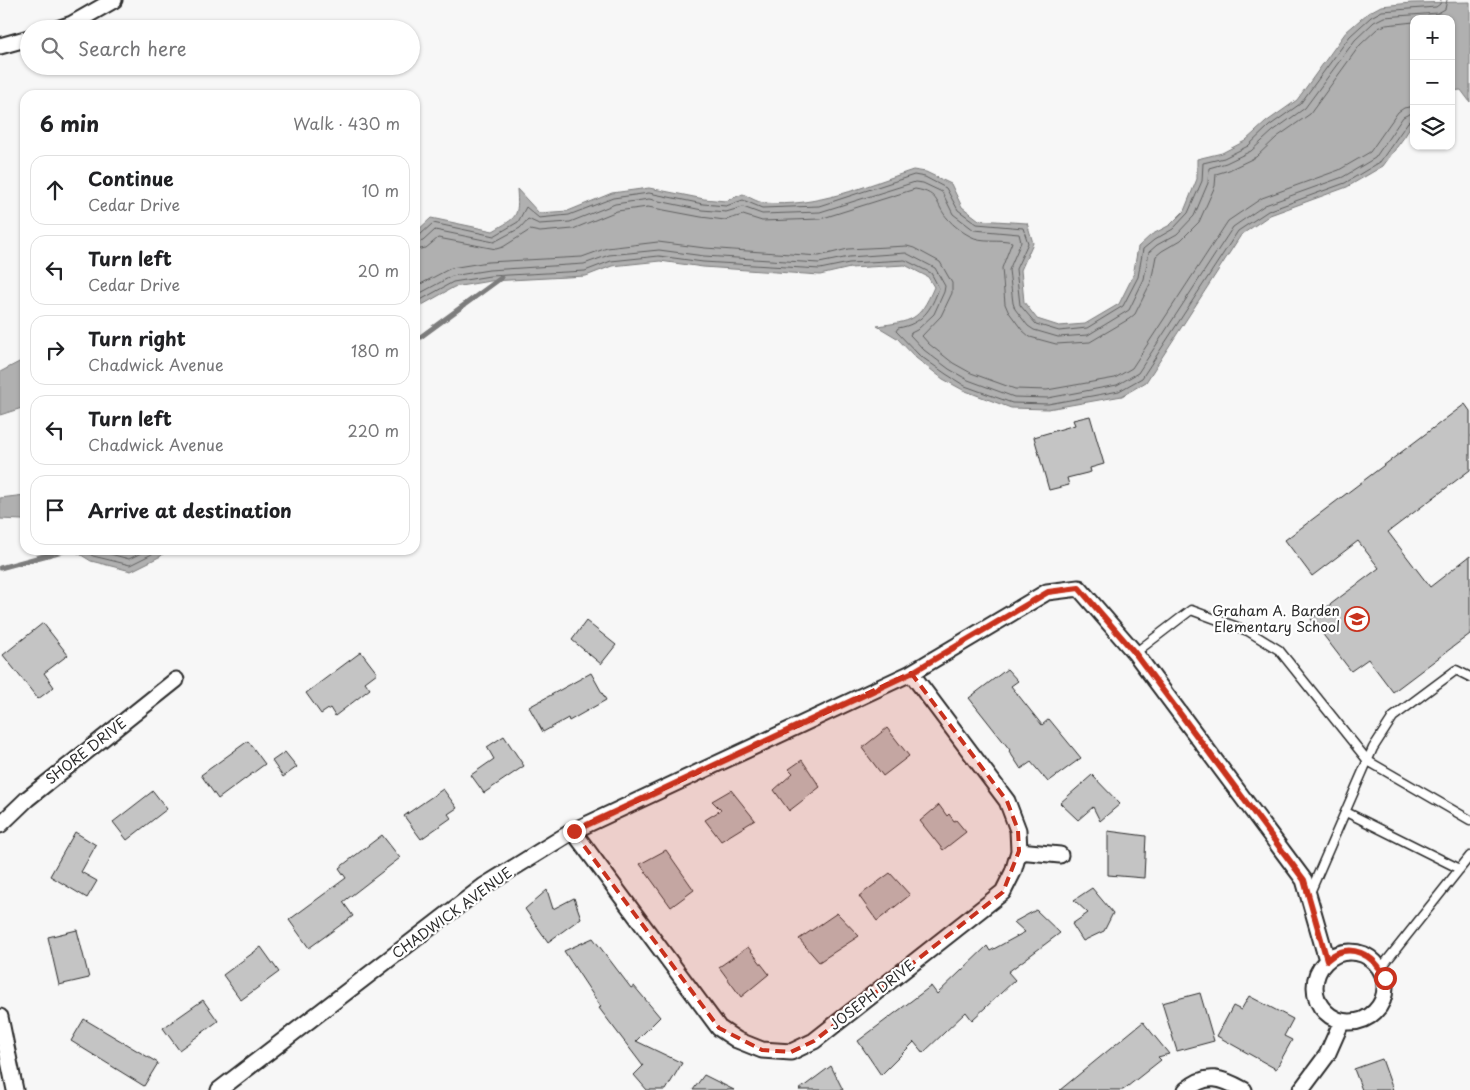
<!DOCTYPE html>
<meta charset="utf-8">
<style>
:root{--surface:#fff;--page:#f6f6f6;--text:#202124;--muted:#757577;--line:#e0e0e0}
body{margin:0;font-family:"Playpen Sans",sans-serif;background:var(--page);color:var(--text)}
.controls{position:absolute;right:15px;top:15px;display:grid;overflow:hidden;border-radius:10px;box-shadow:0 1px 4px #0004}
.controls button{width:45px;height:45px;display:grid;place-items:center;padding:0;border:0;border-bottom:1px solid var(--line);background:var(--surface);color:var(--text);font:25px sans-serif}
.stop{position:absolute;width:15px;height:15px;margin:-11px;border:4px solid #c8321e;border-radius:50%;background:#fff}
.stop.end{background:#c8321e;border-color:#fff;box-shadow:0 1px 5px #0008}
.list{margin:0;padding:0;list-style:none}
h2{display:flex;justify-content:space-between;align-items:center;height:65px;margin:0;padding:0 20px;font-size:21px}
h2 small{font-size:16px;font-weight:400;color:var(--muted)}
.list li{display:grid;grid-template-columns:32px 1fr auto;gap:15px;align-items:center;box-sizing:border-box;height:70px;margin:0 10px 10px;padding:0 10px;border:1px solid var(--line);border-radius:15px}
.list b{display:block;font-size:19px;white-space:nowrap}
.list p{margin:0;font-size:16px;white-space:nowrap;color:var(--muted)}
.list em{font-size:16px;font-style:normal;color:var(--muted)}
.icon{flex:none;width:28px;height:28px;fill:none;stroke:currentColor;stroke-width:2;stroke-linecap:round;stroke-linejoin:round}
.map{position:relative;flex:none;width:1470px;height:1090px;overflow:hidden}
.search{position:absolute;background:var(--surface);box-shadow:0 1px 4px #0004;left:20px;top:20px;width:400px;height:55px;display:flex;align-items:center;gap:12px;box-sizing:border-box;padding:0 18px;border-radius:28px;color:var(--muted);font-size:19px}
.panel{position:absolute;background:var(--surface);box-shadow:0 1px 4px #0004;left:20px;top:90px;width:400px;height:465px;border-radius:15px}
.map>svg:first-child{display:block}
.water{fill:#b0b0b0;stroke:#7b7b7b}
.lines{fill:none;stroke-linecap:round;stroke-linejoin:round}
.shore{stroke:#606060;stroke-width:1}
.stream{stroke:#7b7b7b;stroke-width:5}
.building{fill:#c4c4c4;stroke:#2b2b2b}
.service-casing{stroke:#2b2b2b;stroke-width:11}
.minor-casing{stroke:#2b2b2b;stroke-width:19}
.service{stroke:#fff;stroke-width:8}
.minor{stroke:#fff;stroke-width:15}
.route{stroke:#c8321e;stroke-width:6}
.marked{fill:#c8321e;fill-opacity:0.2;stroke:#c8321e;stroke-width:4;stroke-dasharray:10 6;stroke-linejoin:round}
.labels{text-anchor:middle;stroke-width:4.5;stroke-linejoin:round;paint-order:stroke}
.poi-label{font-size:14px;fill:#2b2b2b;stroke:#fff;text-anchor:end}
.street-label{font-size:14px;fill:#2b2b2b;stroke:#fff}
</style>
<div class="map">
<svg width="1470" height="1090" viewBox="0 0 1470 1090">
<rect width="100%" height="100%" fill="#f7f7f7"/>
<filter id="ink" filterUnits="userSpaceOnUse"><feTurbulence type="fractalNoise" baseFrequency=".02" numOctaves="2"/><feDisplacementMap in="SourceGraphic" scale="10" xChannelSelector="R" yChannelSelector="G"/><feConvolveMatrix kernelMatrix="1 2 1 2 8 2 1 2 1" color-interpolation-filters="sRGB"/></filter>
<g filter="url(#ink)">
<path class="water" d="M1470 2V102L1461 90 1451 91V19H1414V121L1405 136 1383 166 1347 187 1270 215 1241 235 1146 382 1122 396 1048 409 1011 408 963 390 943 379 916 358 897 338 877 326C912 321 919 322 934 287L928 277 905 265 850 268 820 275 703 267 660 261 612 266 586 276 490 281 454 287 415 309V233L431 218 493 231C517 217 519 218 517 189L539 213 568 211 612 193 649 188 704 199 726 201 743 194C749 197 757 202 764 203 816 208 865 186 913 170L926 172 951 184 962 207 979 220 1027 223 1033 243 1021 270 1024 302 1037 319 1059 326 1085 324 1119 304 1133 276 1138 247 1151 235 1170 225 1184 211 1197 179V159L1222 153 1245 141 1266 122 1297 100 1346 32 1368 13 1381 6 1411 3Z
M25 359V407L0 415V372Z
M25 495V522L22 520 0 519V498Z
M73 550H167L161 556 131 571 91 561Z"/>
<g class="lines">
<path class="shore" d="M415 236 420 235 433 223 494 236 518 222 526 207 539 218 569 215 613 198 649 193 703 204 726 206 743 200 762 208 819 206 914 175 925 177 946 188 958 210 977 224 1023 228 1028 243 1016 269 1020 305 1036 324 1059 331 1087 328 1123 306 1138 277 1143 249 1154 240 1173 229 1188 213 1202 181 1203 163 1224 158 1248 146 1269 126 1300 104 1350 36 1371 17 1382 11 1436 7 1440 4 1441 0
M415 243 423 241 435 230 494 242 520 228 528 219 539 224 570 222 615 204 649 199 702 210 726 212 743 207 762 214 820 212 915 182 923 183 942 192 953 214 974 230 1019 234 1021 242 1009 270 1013 303 1015 309 1028 326 1034 330 1058 337 1088 335 1129 310 1144 279 1149 252 1157 245 1177 234 1194 216 1208 183 1209 168 1226 163 1251 151 1273 131 1305 108 1355 40 1374 22 1384 17 1438 13 1445 9 1447 0
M415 250 426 248 438 238 496 249 503 247 530 230 540 232 573 229 617 211 648 207 701 217 725 220 743 215 762 221 820 219 915 189C941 193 935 205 948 219 953 225 962 232 970 236 982 243 999 238 1012 242L1002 268 1005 304 1008 311 1022 330 1030 337 1056 344 1090 342 1129 319 1135 314 1151 282 1156 256 1162 251 1181 240 1199 222 1215 186 1216 174 1229 170 1256 157 1277 137 1310 114 1360 45 1378 28 1386 25 1414 22
M415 287 451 268 488 262 582 257 607 248 658 242 705 248 819 256 848 249 907 246 914 248 940 262 952 283V293L941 316 922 336 929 344 953 363 971 373 1015 389 1047 390 1115 378 1132 368 1228 221 1262 198 1339 170 1370 152 1398 112 1404 108 1414 106
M415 296 452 276 489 270 584 264 609 255 659 250 704 256 819 263 849 257 906 253 935 268 945 286 944 292 934 314 917 330 911 333 910 335 924 350 949 369 968 380 1014 397 1048 398 1117 385 1138 373 1233 227 1265 205 1343 177 1375 158 1403 117 1409 114H1414
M415 303 453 282 490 276 585 271 611 261 659 256 703 262 820 269 849 263 905 260 931 273 939 288C931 310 922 324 898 328L896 331 919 355 946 374 965 386 1012 403 1048 404 1119 391 1142 378 1238 231 1268 211 1345 183 1380 162 1408 122 1414 120
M83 550 93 556 130 565 160 550
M95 550 129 559 147 550"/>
<path class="stream" d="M415 341 501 278
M0 568 66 550"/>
</g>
<path class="building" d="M1465 404 1470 411V470L1388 532 1430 587 1470 556V634L1393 692 1368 659 1351 671 1311 619 1379 568 1358 541 1312 576 1285 540Z
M1090 416 1104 464 1090 468 1091 472 1067 478 1069 485 1049 490 1034 437 1075 425 1073 420Z
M586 621 616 645 601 664 572 640Z
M43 623 68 655 44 673 54 687 38 699 3 655Z
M361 652 377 673 365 682 370 689 335 716 330 708 321 714 306 693Z
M1007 669 1018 681 1011 686 1042 725 1049 719 1081 758 1048 782 1031 762 1021 769 1009 751 1010 750 969 698Z
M591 673 606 700 569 721 568 718 543 732 529 707Z
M887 728 909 756 883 776 862 748Z
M504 736 524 766 484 793 471 775 494 759 487 747Z
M248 741 265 764 218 799 201 775Z
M285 752 297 767 283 777 272 761Z
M802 760 820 787 789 811 774 790 793 773 789 769Z
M1092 775 1120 804 1100 821 1093 807 1078 820 1060 803Z
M443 789 457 808 448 814 451 818 421 839 404 816Z
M731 790 755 820 721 841 705 820 721 810 712 801Z
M153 791 167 809 127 840 113 822Z
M939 805 947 816 949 814 954 821 956 820 966 832 943 850 920 821Z
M1108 831 1146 836 1144 878 1108 875Z
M75 832 96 845 81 872 97 881 87 898 50 876Z
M382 835 400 858 343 902 353 916 309 948 289 920 346 878 339 868Z
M666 850 694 890 671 907 640 864Z
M890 873 910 895 877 921 859 896Z
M1092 888 1113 913 1104 931 1083 941 1072 924 1088 913 1074 900Z
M547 890 553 909 574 898 581 918 548 942 525 909Z
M1036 910 1060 933 1008 972 1015 980 972 1020 966 1012 923 1053 914 1042 881 1075 858 1041 931 986 937 994 987 946 990 951 1025 932 1014 922Z
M837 913 859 936 819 962 799 939Z
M77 930 89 978 59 985 48 937Z
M593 938 631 988 634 986 660 1017 636 1041 682 1063 666 1090H647L634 1075 643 1066 599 1008 601 1007 564 951Z
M261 947 279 972 241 1000 223 975Z
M748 947 769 974 741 997 719 967Z
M1200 993 1214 1041 1177 1051 1162 1003Z
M1249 996 1293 1019 1284 1036 1292 1040 1276 1069 1217 1036 1233 1006 1241 1010Z
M203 1000 218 1021 179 1050 163 1028Z
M84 1019 158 1063 144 1086 71 1041Z
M1143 1022 1169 1054 1158 1057 1161 1060 1123 1090H1060Z
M1382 1059 1393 1090H1362L1354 1069Z
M831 1066 843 1090H799Z
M704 1075 734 1090H693Z"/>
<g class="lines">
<defs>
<path id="service" d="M1135 653 1191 610 1248 631 1279 650 1368 761 1470 820
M1346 812 1460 869
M1309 895 1373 748 1393 717 1456 670 1470 677
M1381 968 1470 856"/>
<path id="minor" d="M57 29 72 24 114 0
M0 46 29 38
M0 825 27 799 176 680
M573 831 719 1028 737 1040 762 1050 791 1052 814 1041 1003 892 1013 872 1019 851 1018 830 1007 801 911 673
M1019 851 1060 855
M1315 987a35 35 0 1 1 70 0a35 35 0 1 1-70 0Z
M0 1017 15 1090
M219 1090 484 886 573 831 911 673 1047 592 1079 588 1135 653 1304 880 1327 960
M1186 1090C1207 1072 1222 1078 1244 1090
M1301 1090 1327 1055 1342 1021"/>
</defs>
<use href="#service" class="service-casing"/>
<use href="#minor" class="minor-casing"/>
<use href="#service" class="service"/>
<use href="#minor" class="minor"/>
</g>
</g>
<g class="lines" filter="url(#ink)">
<path class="route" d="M574 831 911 673 1048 592 1079 588 1135 653 1304 880 1327 960C1349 940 1375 955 1385 978"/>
</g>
<path class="marked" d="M911 673 1007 801 1018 830 1019 851 1003 892 814 1041 791 1052 762 1050 719 1028 573 831Z"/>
<defs>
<symbol id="school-ring" viewBox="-11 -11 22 22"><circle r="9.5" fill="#fff" stroke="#c8321e" stroke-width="1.5"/><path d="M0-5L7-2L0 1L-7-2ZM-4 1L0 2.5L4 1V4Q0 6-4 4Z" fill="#c8321e"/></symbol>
</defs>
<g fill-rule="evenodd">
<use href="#school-ring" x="1343" y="605" width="28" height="28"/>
</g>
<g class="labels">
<g class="poi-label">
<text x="1340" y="616">Graham A. Barden<tspan x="1340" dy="16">Elementary School</tspan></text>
</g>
<g class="street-label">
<text transform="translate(86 751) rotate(-38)" y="5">SHORE DRIVE</text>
<text transform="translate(452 913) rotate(-36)" y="5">CHADWICK AVENUE</text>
<text transform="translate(872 995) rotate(-38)" y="5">JOSEPH DRIVE</text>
</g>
</g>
</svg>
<div class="controls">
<button>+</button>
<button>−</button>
<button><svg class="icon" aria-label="layers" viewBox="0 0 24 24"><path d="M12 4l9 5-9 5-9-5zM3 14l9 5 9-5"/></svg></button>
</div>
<div class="stop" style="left:1385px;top:978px"></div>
<div class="stop end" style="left:574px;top:831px"></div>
<div class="search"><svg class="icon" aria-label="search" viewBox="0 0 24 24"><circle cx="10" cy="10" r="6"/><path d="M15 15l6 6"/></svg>Search here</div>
<section class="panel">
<h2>6 min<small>Walk · 430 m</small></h2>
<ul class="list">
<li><svg class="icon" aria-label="ahead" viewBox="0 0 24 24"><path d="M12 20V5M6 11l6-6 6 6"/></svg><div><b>Continue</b><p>Cedar Drive</p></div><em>10 m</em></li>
<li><svg class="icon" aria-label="left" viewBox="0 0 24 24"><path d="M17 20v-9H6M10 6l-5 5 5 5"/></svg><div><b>Turn left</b><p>Cedar Drive</p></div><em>20 m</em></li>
<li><svg class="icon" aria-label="right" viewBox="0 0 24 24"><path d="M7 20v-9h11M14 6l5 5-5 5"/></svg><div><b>Turn right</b><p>Chadwick Avenue</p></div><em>180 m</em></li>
<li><svg class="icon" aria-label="left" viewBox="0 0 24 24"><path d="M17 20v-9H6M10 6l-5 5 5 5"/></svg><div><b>Turn left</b><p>Chadwick Avenue</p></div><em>220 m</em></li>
<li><svg class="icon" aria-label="arrive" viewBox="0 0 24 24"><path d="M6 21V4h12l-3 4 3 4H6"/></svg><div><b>Arrive at destination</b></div></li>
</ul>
</section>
</div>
